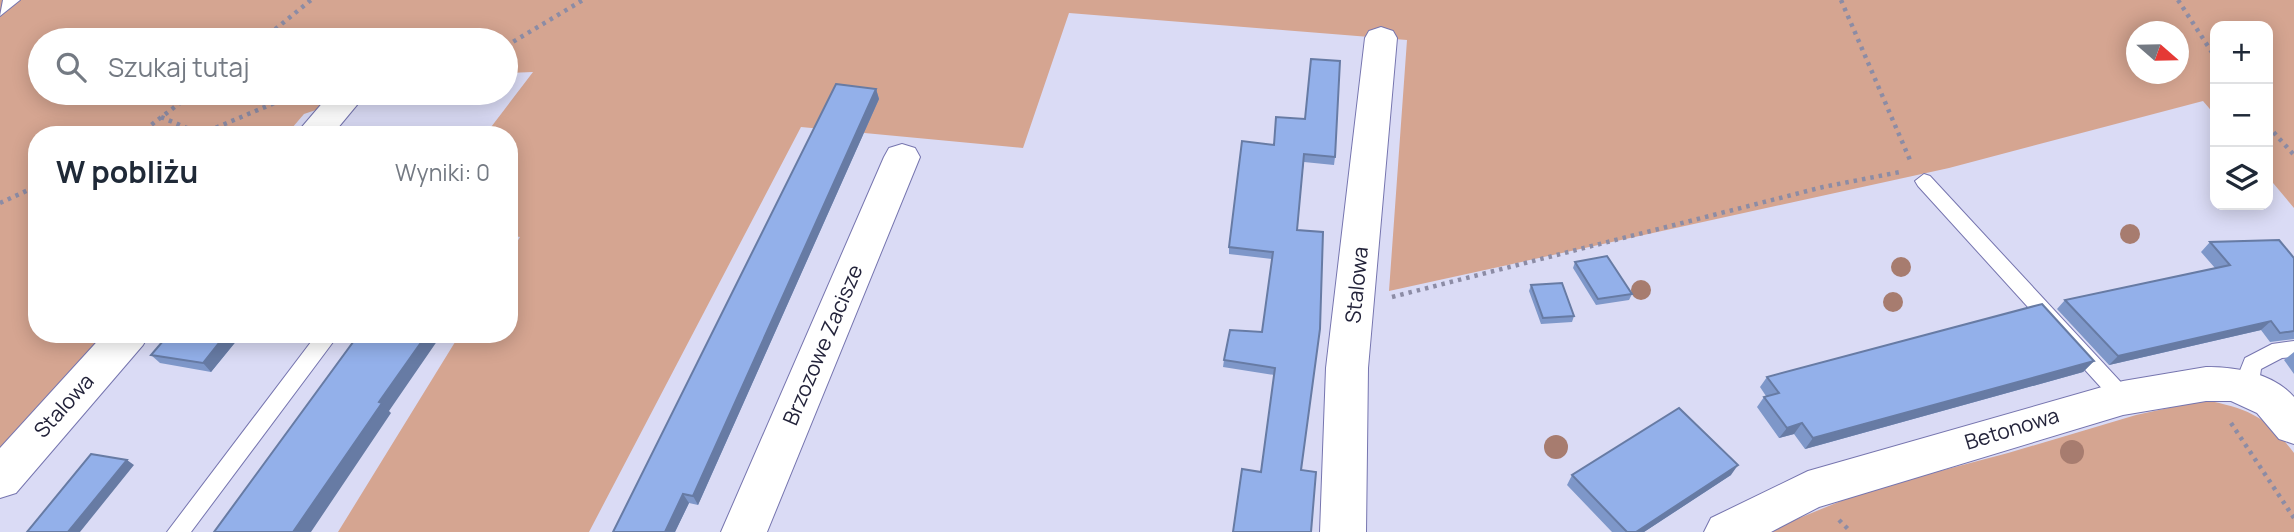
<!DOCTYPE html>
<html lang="pl">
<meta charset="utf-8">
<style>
:root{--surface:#fff;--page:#f6f6f7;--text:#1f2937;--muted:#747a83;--line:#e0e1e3}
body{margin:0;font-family:Manrope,sans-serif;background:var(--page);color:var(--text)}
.controls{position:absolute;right:21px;top:21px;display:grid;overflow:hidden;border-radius:14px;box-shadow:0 4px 18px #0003}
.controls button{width:63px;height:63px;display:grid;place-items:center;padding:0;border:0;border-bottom:2px solid var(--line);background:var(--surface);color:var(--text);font:35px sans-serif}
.compass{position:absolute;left:2126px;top:21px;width:63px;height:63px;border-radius:50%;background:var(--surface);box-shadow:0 4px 18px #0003;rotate:110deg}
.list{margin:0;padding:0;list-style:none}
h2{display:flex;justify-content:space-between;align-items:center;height:91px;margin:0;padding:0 28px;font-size:30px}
h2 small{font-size:23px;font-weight:400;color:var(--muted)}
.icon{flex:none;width:38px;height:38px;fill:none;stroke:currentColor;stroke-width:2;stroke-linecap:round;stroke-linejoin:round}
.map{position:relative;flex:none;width:2294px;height:532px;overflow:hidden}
.search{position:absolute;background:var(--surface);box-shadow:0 4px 18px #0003;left:28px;top:28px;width:490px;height:77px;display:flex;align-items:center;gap:18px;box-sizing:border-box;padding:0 24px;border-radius:38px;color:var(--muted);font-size:26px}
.panel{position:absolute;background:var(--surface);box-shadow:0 4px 18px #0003;left:28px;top:126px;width:490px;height:217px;border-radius:28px}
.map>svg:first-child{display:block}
.green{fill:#d5a591;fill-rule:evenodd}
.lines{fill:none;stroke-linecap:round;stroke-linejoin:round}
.service-casing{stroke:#7675af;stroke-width:2}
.minor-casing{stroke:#7675af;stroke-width:2}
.path{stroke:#8c8ca5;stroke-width:4.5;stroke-dasharray:3.5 5;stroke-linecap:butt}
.service{fill:#fff;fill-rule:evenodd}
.minor{fill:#fff;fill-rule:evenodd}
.tree{fill:#a77c6f}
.wall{fill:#7e97c9}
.shaded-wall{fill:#677ba4}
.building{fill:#93b0ea;stroke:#677ba4;stroke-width:2}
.labels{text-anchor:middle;stroke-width:5;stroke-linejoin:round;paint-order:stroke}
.street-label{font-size:21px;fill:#23233a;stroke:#fff}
</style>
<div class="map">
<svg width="2294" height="532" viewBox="0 0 2294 532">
<rect width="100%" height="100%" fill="#dadbf5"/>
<path class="green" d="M0 0H2294V208L2268 177V26H2215V115L2203 101 1949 168 1389 291 1407 40 1069 13 1023 148 801 127 589 532H338L460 334H509V255L520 237 509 235V135H485L533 72 506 73V40H40V93H366L304 114 286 135H37V334H104L0 448ZM2136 32H2178V74H2136Z
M2205 400C2249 409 2266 416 2294 453V532H1765L1868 490 2008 453 2136 415Z"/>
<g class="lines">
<defs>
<path id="service" d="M3 0H20L0 16Z
M1924 174 1930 176 2130 392 2133 398 2130 404 2123 407 2116 404 1918 186 1915 181Z
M317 334H339L191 532H167Z
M2294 341V357L2282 358 2261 369 2257 396 2250 399 2243 396 2239 373 2245 358 2272 344Z"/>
<path id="minor" d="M1381 27 1393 31 1397 38 1368 368 1366 532H1320L1326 368 1365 38 1369 31Z
M331 93 366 94 332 135H295Z
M902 144 915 148 920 157 767 532H721L884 157 889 148Z
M104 334H149L143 345 16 493 0 498V448Z
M2206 367C2236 367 2273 373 2294 397V444L2279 439 2257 413 2231 401H2206L2123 415 1819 507 1771 532H1704L1711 518 1808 471 2123 381Z"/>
</defs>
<use href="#service" class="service-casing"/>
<use href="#minor" class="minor-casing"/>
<path class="path" d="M1841 0 1910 160
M2178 0 2215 57
M262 40 311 0
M506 46 583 0
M161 117 201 134 291 96H304
M2268 126 2294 155
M138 135 193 93
M0 203 37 186
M1392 297 1823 187 1900 172
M2231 423 2294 518
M1839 520 1851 532"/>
<use href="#service" class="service"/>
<use href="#minor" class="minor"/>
</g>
<g class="tree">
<circle cx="2130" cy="234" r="10"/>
<circle cx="1901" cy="267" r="10"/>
<circle cx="1641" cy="290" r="10"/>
<circle cx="1893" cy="302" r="10"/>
<circle cx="1556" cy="447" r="12"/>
<circle cx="2072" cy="452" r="12"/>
</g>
<path class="wall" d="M876 89 879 99 698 505 689 503 675 532H613Z
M1273 145 1335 157 1334 165 1304 162 1261 472 1274 375 1223 367 1224 360 1262 332 1272 259 1229 254V247Z
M2210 242 2294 258V339L2270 342 2261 330 2109 365 2057 309 2065 300 2215 268 2201 252Z
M1575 262 1632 294 1629 300 1596 305 1573 268Z
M1531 285 1574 316 1572 322 1541 324 1529 291Z
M242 334 211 372 160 363 151 355Z
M2294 352V374L2284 360Z
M2094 361 2083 372 1805 449 1794 434 1779 438 1757 407 1764 397 1766 396 1760 387 1767 377Z
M1572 475H1731L1644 532H1612L1567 485Z"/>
<path class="shaded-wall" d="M876 89 879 99 698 505 693 496Z
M2271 321 2261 330 2109 365 2118 356Z
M226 334H242L211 372 203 363Z
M427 334H442L389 411 391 413 311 532H293L379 402Z
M2094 361 2083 372 1805 449 1813 438Z
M1802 423 1794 434 1779 438 1787 428Z
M127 460 134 465 80 532H68Z
M1738 465 1731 475 1644 532H1636Z
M683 494 689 503 675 532H665Z"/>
<path class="building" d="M1311 59 1340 61 1335 157 1304 154 1297 230 1323 232 1320 329 1301 470 1316 472 1311 532H1233L1242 469 1261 472 1275 368 1224 360 1230 330 1262 332 1273 252 1229 247 1242 141 1274 145 1276 117 1305 119Z
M836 84 876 89 693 496 683 494 665 532H613Z
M2279 240 2294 258V331L2280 333 2271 321 2118 356 2065 300 2230 265 2210 242Z
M1607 256 1632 294 1598 299 1575 262Z
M1562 283 1574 316 1543 318 1531 285Z
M2042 304 2094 361 1813 438 1802 423 1787 428 1764 397 1779 393 1767 377Z
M169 334H226L203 363 151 355Z
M359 334H427L379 402 382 403 293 532H214Z
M1679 408 1738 465 1636 532H1627L1572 475Z
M91 454 127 460 68 532H27Z"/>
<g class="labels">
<g class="street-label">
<text transform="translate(1357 285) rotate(-84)" y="7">Stalowa</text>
<text transform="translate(823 345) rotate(-67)" y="7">Brzozowe Zacisze</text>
<text transform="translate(64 406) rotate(-48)" y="7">Stalowa</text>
<text transform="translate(2012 429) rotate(-17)" y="7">Betonowa</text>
</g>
</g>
</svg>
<div class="controls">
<button>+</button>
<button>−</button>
<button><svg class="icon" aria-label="layers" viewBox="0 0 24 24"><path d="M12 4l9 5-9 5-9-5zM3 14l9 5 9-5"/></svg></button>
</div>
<svg class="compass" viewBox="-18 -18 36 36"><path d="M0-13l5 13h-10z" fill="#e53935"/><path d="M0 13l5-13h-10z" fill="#747a83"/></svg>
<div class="search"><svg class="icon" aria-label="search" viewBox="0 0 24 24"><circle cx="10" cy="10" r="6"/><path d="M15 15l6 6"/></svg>Szukaj tutaj</div>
<section class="panel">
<h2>W pobliżu<small>Wyniki: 0</small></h2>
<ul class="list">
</ul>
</section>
</div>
